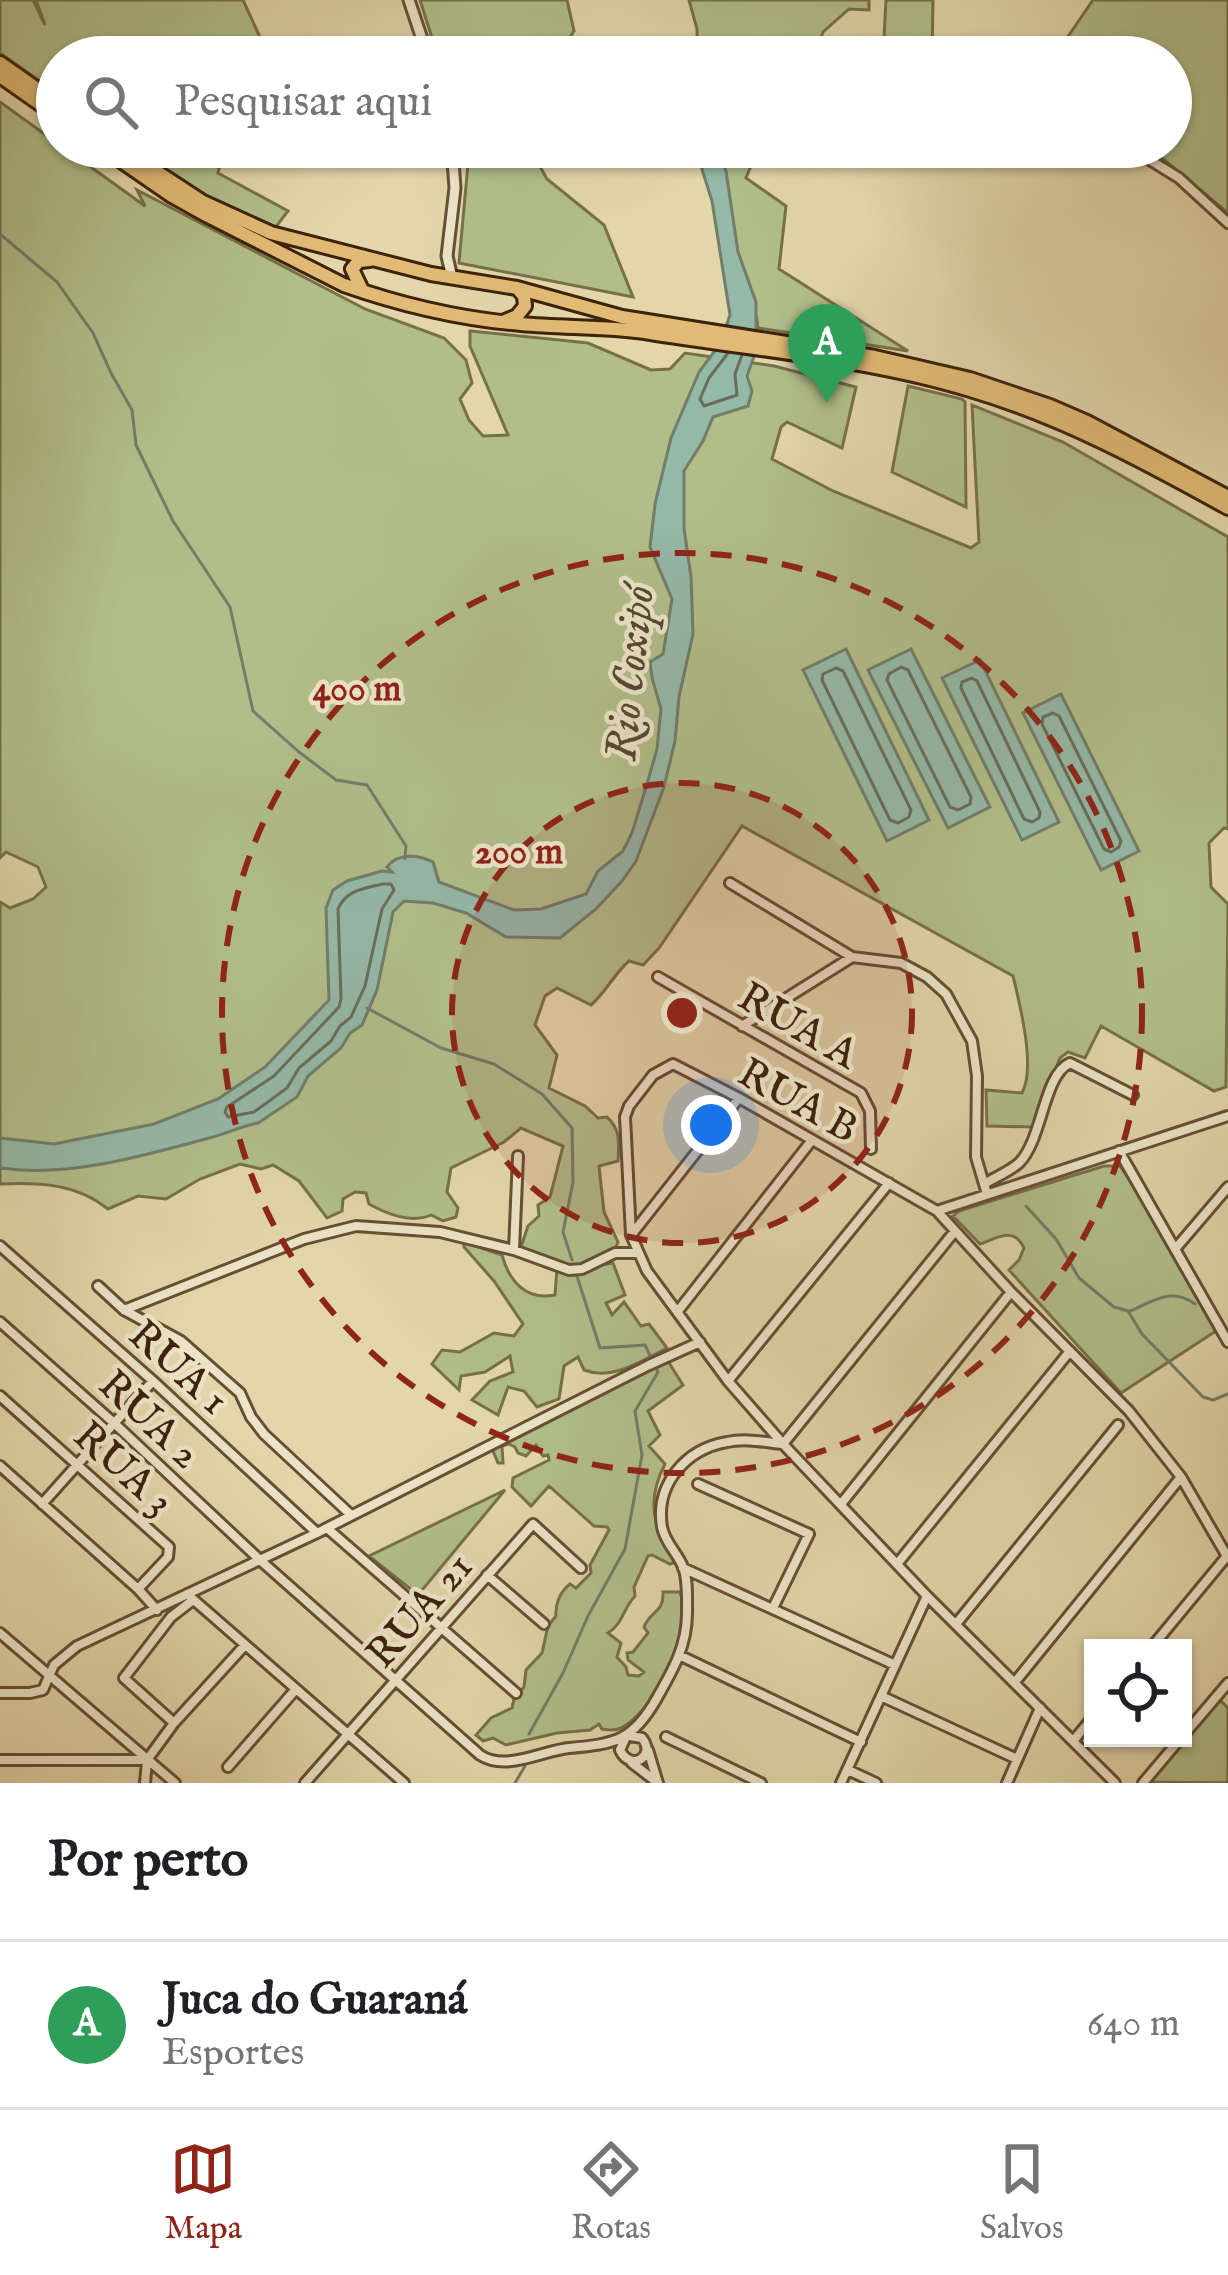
<!DOCTYPE html>
<html lang="pt">
<meta charset="utf-8">
<style>
:root{--surface:#fff;--page:#f2f2f2;--text:#202124;--muted:#757577;--line:#e0e0e0;--accent:#8f2418}
body{margin:0;font-family:"IM FELL English",serif;background:var(--page);color:var(--text)}
.controls{position:absolute;right:36px;bottom:36px;display:grid;overflow:hidden;border-radius:0px;box-shadow:0 3px 9px #0004}
.controls button{width:108px;height:108px;display:grid;place-items:center;padding:0;border:0;border-bottom:3px solid var(--line);background:var(--surface);color:var(--text);font:60px sans-serif}
.you{position:absolute;left:711px;top:1125px;width:42px;height:42px;margin:-30px;border:9px solid #fff;border-radius:50%;background:#1a73e8;box-shadow:0 0 0 18px #1a73e833}
.badge{display:grid;place-items:center;width:78px;height:78px;border-radius:50%;background:var(--accent);color:#fff;font-size:39px;font-weight:700}
.pin{position:absolute;translate:-50% -99px;filter:drop-shadow(0 3px 6px #0008)}
.pin::after{content:'';position:absolute;top:63px;width:42px;height:36px;background:inherit;clip-path:polygon(0 0,100% 0,50% 100%)}
.list{margin:0;padding:0;list-style:none}
h2{display:flex;justify-content:space-between;align-items:center;height:156px;margin:0;padding:0 48px;font-size:51px}
h2 small{font-size:39px;font-weight:400;color:var(--muted)}
.list li{display:grid;grid-template-columns:78px 1fr auto;gap:36px;align-items:center;box-sizing:border-box;height:168px;padding:0 48px;border-top:3px solid var(--line)}
.list b{display:block;font-size:45px;white-space:nowrap}
.list p{margin:0;font-size:39px;white-space:nowrap;color:var(--muted)}
.list em{font-size:39px;font-style:normal;color:var(--muted)}
.icon{flex:none;width:66px;height:66px;fill:none;stroke:currentColor;stroke-width:2;stroke-linecap:round;stroke-linejoin:round}
.map{position:relative;flex:none;width:1228px;height:1783px;overflow:hidden}
.search{position:absolute;background:var(--surface);box-shadow:0 3px 9px #0004;left:36px;right:36px;top:36px;height:132px;display:flex;align-items:center;gap:30px;box-sizing:border-box;padding:0 42px;border-radius:66px;color:var(--muted);font-size:45px}
.sheet{height:324px;background:var(--surface)}
nav{display:flex;justify-content:space-around;align-items:center;box-sizing:border-box;height:168px;border-top:3px solid var(--line);background:var(--surface);font-size:33px;color:var(--muted)}
nav a{display:grid;justify-items:center;gap:6px}
nav .on{color:var(--accent)}
.map>svg:first-child{display:block}
.green{fill:#b1be8a;stroke:#77704b;stroke-width:3}
.water{fill:#95b9a8;stroke:#727d6a;stroke-width:3}
.lines{fill:none;stroke-linecap:round;stroke-linejoin:round}
.shore{stroke:#696e5a;stroke-width:3}
.stream{stroke:#727d6a;stroke-width:3}
.minor-casing{stroke:#664f34;stroke-width:14}
.tertiary-casing{stroke:#664f34;stroke-width:15}
.primary-casing{stroke:#3d220c;stroke-width:18}
.minor{stroke:#ece4c8;stroke-width:8}
.tertiary{stroke:#ece4c8;stroke-width:9}
.primary{stroke:#e1bb75;stroke-width:12}
.ring{fill:none;stroke:#8f2418;stroke-width:6;stroke-dasharray:21 15}
.labels{text-anchor:middle;stroke-width:9;stroke-linejoin:round;paint-order:stroke}
.street-label{font-size:42px;fill:#3d220c;stroke:#ece4c8}
.water-label{font-size:45px;font-style:italic;fill:#534833;stroke:#ece4c8}
.centre{fill:#8f2418;stroke:#ece4c8;stroke-width:6}
.ring-label{font-size:36px;text-anchor:middle;font-weight:bold;fill:#8f2418;stroke:#ece4c8;stroke-width:9;stroke-linejoin:round;paint-order:stroke}
</style>
<div class="map">
<svg width="1228" height="1783" viewBox="0 0 1228 1783">
<rect width="100%" height="100%" fill="#e2d6aa"/>
<filter id="stains"><feTurbulence type="fractalNoise" baseFrequency=".00167" numOctaves="4"/><feColorMatrix values="0 0 0 0 .2 0 0 0 0 .09 0 0 0 0 .02 0 0 0 .5 -.17"/></filter>
<radialGradient id="worn" r=".72"><stop offset=".6" stop-color="#630" stop-opacity="0"/><stop offset="1" stop-color="#630" stop-opacity=".3"/></radialGradient>
<path class="green" d="M0 0H33L45 25 36 0H243L269 57H57V93L0 53Z
M420 0H567L574 31 557 57H438Z
M689 0H869V10L849 9 823 32 815 57H697V29Z
M886 0H933L932 57H883Z
M1093 0H1228V213L1162 158 1143 147H1171V57H1054Z
M0 102 57 143V147H63L145 206 137 190 365 309 444 338 466 360 472 383 460 399 469 420 483 436 508 435 470 346V331L588 343 651 370 670 369 685 353 774 366 856 387 842 448 787 422 781 427 772 459 833 491 971 548 979 542 972 405 1063 442 1228 537V829L1224 828 1209 843 1211 887 1228 904 1226 1087 1214 1091 1101 1026 1085 1058 1068 1052 1060 1058 1034 1127 987 1126 986 1090 1022 1093C1036 1068 1020 1005 1013 976L742 826 659 948 643 965 629 961C614 974 606 992 591 1005L557 988 545 996 535 1025 557 1055 549 1088 585 1106 598 1118 607 1117C621 1130 619 1143 618 1161L599 1166 604 1212 618 1242 614 1251 594 1266 613 1263 625 1295 606 1303 612 1315 624 1302 641 1326 649 1324 667 1348C641 1361 613 1381 584 1370L578 1357 564 1366 559 1399 537 1407 524 1391 508 1387 498 1415 472 1400 490 1381 513 1372 510 1356 485 1372 461 1376 459 1390 432 1364 442 1350 460 1352 494 1333 514 1336 523 1324 494 1281 464 1247V1242L502 1255C509 1281 526 1301 555 1295L557 1268H576L557 1265 521 1247 528 1226 539 1216 538 1205 550 1197 563 1146 521 1128 504 1142 451 1168 447 1192 458 1208 456 1217 443 1221 431 1215C411 1224 387 1214 369 1204L366 1193 355 1192 343 1199 342 1211 327 1218 299 1181 273 1165 261 1169 240 1164 200 1179 166 1199 138 1196 108 1209C77 1184 40 1182 0 1184V902L10 908 33 899 46 887 38 867 6 852 0 858Z
M132 147H224L218 173 288 211 275 228 196 194Z
M467 147H529L547 179 604 225 633 297 459 263 469 153Z
M716 147H759L746 178 786 206 779 269 908 351 758 328C755 299 745 280 738 253 729 217 730 182 716 147Z
M908 386 962 399 965 402 966 507 892 472Z
M1104 1166H1120L1134 1186 1216 1331 1121 1393 1009 1270 1019 1260 1024 1248C1014 1226 997 1238 980 1244L953 1216 959 1211Z
M666 1358 683 1385 648 1411 660 1435 649 1446 665 1464C645 1502 654 1527 675 1562L670 1564 652 1555 648 1556 634 1587 635 1596C624 1607 622 1625 608 1633L621 1643 617 1657 626 1667 628 1675 639 1676 644 1672 628 1660 627 1653 633 1652 648 1633 644 1627C651 1610 664 1613 663 1592H680C685 1607 686 1625 681 1640 672 1667 647 1715 621 1728 614 1731 609 1730 602 1729L599 1724 590 1730 557 1733 506 1745 493 1738 483 1741 476 1735 491 1718 512 1708 514 1699 524 1687 526 1670 542 1653 548 1626 556 1616C555 1604 560 1592 570 1584L576 1588 591 1573 590 1565 609 1530 607 1527 594 1526 549 1486 531 1506 512 1487 513 1478 549 1460 548 1455 543 1456 536 1445 526 1456 518 1453 515 1447 509 1444 502 1446 503 1463H498L491 1446Z
M505 1490 418 1595 369 1556Z
M1220 1700 1228 1708V1783L1145 1782Z"/>
<path class="water" d="M695 147H716L726 171 738 252 756 302V351L747 376 752 391 748 406 713 417 703 441 684 471V528L691 577 693 634 679 697 675 741 664 787 636 861 622 881 596 909 560 938 506 937 466 913 433 903 404 901 393 912 377 990 362 1025 350 1033 341 1048 308 1076 297 1097 258 1123C242 1126 228 1133 213 1137 145 1155 71 1178 0 1168V1138L54 1144 154 1124 218 1099 265 1067 329 1000 326 908 333 890 347 881 382 871 392 872 387 867C398 852 419 855 433 862L439 882 514 910 541 909 586 894 598 871 623 851 632 833 647 784 657 749 661 709 652 678 650 662 663 654 672 599 650 547 655 504 671 438 699 372 720 344 730 315 712 201Z
M846 649 929 820 887 841 803 670Z
M911 649 990 807 948 828 868 670Z
M980 660 1059 822 1022 840 942 678Z
M1061 694 1139 851 1101 870 1023 713Z"/>
<g class="lines">
<path class="shore" d="M728 353 709 378 700 399 704 406 737 395 735 374 742 355
M901 667 908 670 971 797 970 804 958 810 950 807 887 680 889 674Z
M836 668 843 671 911 810 909 817 898 823 890 820 822 680 823 674Z
M972 678 977 681 1040 812 1039 818 1032 822 1024 819 961 688 962 682Z
M1053 713 1059 716 1121 841 1119 847 1111 852 1104 849 1042 724 1043 717Z
M382 884H391L394 890 382 909 365 986 351 1017 340 1026 331 1041 299 1068 287 1088 254 1112 228 1117 225 1112 227 1107 274 1076 339 1007 341 999 338 909C346 890 363 889 382 884Z"/>
<path class="stream" d="M0 234 57 282 93 333 111 373 132 410 136 445 173 521 230 607 253 711 299 752 336 780 367 785 406 846 405 859
M367 1008 441 1048 494 1064 542 1094 572 1128 573 1182 563 1232 572 1260
M1026 1206 1056 1239 1079 1278 1114 1307 1128 1311 1142 1334 1203 1397 1213 1400 1228 1394
M1130 1311C1154 1301 1171 1287 1195 1304
M529 1734 563 1673 588 1616 625 1549 642 1455 635 1411 658 1372 645 1345 600 1348 575 1270
M515 1783 525 1766"/>
<defs>
<path id="minor" d="M1129 147 1179 178 1228 223
M730 883 852 957
M658 977 861 1093 870 1111 871 1149
M742 1026 852 957 901 963 927 977 946 994 972 1041 977 1076 976 1157 987 1194
M1119 1151 1228 1342
M986 1183C996 1177 1010 1171 1019 1163 1043 1139 1043 1075 1070 1063L1133 1095
M937 1211 1228 1116
M632 1234 739 1098
M0 1246 153 1381 317 1533
M1176 1248 1228 1187
M514 1250 518 1156
M98 1286 124 1310 181 1341 240 1393 251 1417 264 1434 351 1515
M124 1310 304 1239 356 1226 440 1232 514 1250 569 1270 582 1269 615 1253H637
M678 1311 812 1140
M0 1322 114 1423 260 1560 480 1755C506 1772 541 1751 569 1748 615 1744 633 1741 657 1698 673 1670 687 1646 687 1613 687 1599 688 1579 683 1567 677 1552 665 1543 662 1527 655 1484 686 1449 727 1442 745 1438 764 1442 782 1444
M728 1381 889 1183
M0 1396 169 1547 168 1557 138 1589
M96 1443 153 1381
M783 1444 955 1231
M0 1466 138 1589 157 1610
M698 1484 809 1534 773 1608
M42 1504 93 1447
M841 1504 1011 1292
M327 1528 516 1693
M897 1564 1070 1351
M683 1568 895 1665
M487 1575 544 1624
M187 1594 404 1783
M956 1624 1118 1425
M0 1633 175 1783
M1151 1648 1227 1556
M681 1656 861 1742
M1015 1682 1181 1477
M0 1693H30L43 1690 54 1665 77 1646 317 1533 649 1365 700 1342
M881 1696 1017 1759
M174 1723 124 1678 171 1617 193 1600
M1183 1736 1228 1683
M666 1737 761 1783
M625 1739 620 1750C630 1772 657 1757 642 1738L630 1736
M1074 1740 1093 1717
M648 1750 658 1783
M0 1760H145
M147 1760 174 1723 245 1645
M632 1763 658 1783
M228 1767 296 1689
M848 1770 876 1783
M145 1783 147 1761
M305 1783 533 1524 581 1568
M841 1783 927 1596
M1007 1783 1040 1708
M1115 1783 927 1596 783 1444 728 1381 647 1271 631 1235 625 1117 629 1106 653 1075 673 1064 739 1098 937 1211 1011 1292 1129 1411 1181 1477 1228 1558
M1143 1783 1181 1738"/>
<path id="tertiary" d="M409 0 428 57
M452 147 455 188 447 256 452 278"/>
<path id="primary" d="M0 63 57 103
M0 76 57 116
M101 147 172 196 206 215 344 285C401 305 461 319 521 324 562 328 603 326 645 332 753 350 865 358 970 390 1062 417 1145 462 1228 508
M119 147 203 202 271 233 431 274 517 288 622 317 875 357 970 379 1050 406 1087 422 1228 497
M362 290 352 269 359 261 370 260
M505 321 517 316 525 306 524 296 518 289"/>
</defs>
<use href="#minor" class="minor-casing"/>
<use href="#tertiary" class="tertiary-casing"/>
<use href="#primary" class="primary-casing"/>
<use href="#minor" class="minor"/>
<use href="#tertiary" class="tertiary"/>
<use href="#primary" class="primary"/>
</g>
<circle cx="682" cy="1013" r="230" fill="#8f2418" fill-opacity=".12"/>
<g class="ring">
<circle cx="682" cy="1013" r="230"/>
<circle cx="682" cy="1013" r="460"/>
</g>
<g class="labels">
<g class="street-label">
<text transform="translate(799 1024) rotate(30)" y="15">RUA A</text>
<text transform="translate(799 1099) rotate(29)" y="15">RUA B</text>
<text transform="translate(180 1366) rotate(42)" y="15">RUA 1</text>
<text transform="translate(151 1418) rotate(43)" y="15">RUA 2</text>
<text transform="translate(125 1467) rotate(42)" y="15">RUA 3</text>
<text transform="translate(418 1609) rotate(-49)" y="15">RUA 21</text>
</g>
<g class="water-label">
<text transform="translate(628 673) rotate(-84)" y="16">Rio Coxipó</text>
</g>
</g>
<circle cx="682" cy="1013" r="18" class="centre"/>
<g class="ring-label">
<text x="357" y="700">400 m</text>
<text x="519" y="863">200 m</text>
</g>
<rect width="100%" height="100%" filter="url(#stains)"/>
<rect width="100%" height="100%" fill="url(#worn)"/>
</svg>
<div class="controls">
<button><svg class="icon" aria-label="locate" viewBox="0 0 24 24"><circle cx="12" cy="12" r="6"/><path d="M12 2v4M12 18v4M2 12h4M18 12h4"/></svg></button>
</div>
<div class="you"></div>
<div class="pin badge" style="left:827px;top:403px;background:#2e9e5b">A</div>
<div class="search"><svg class="icon" aria-label="search" viewBox="0 0 24 24"><circle cx="10" cy="10" r="6"/><path d="M15 15l6 6"/></svg>Pesquisar aqui</div>
</div>
<section class="sheet">
<h2>Por perto<small></small></h2>
<ul class="list">
<li><span class="badge" style="background:#2e9e5b">A</span><div><b>Juca do Guaraná</b><p>Esportes</p></div><em>640 m</em></li>
</ul>
</section>
<nav>
<a class="on"><svg class="icon" aria-label="map" viewBox="0 0 24 24"><path d="M3 6l6-2 6 2 6-2v14l-6 2-6-2-6 2zM9 4v14M15 6v14"/></svg>Mapa</a>
<a><svg class="icon" aria-label="directions" viewBox="0 0 24 24"><path d="M12 3l9 9-9 9-9-9zM9 14v-3h6M13 9l2 2-2 2"/></svg>Rotas</a>
<a><svg class="icon" aria-label="saved" viewBox="0 0 24 24"><path d="M7 4h10v16l-5-4-5 4z"/></svg>Salvos</a>
</nav>
